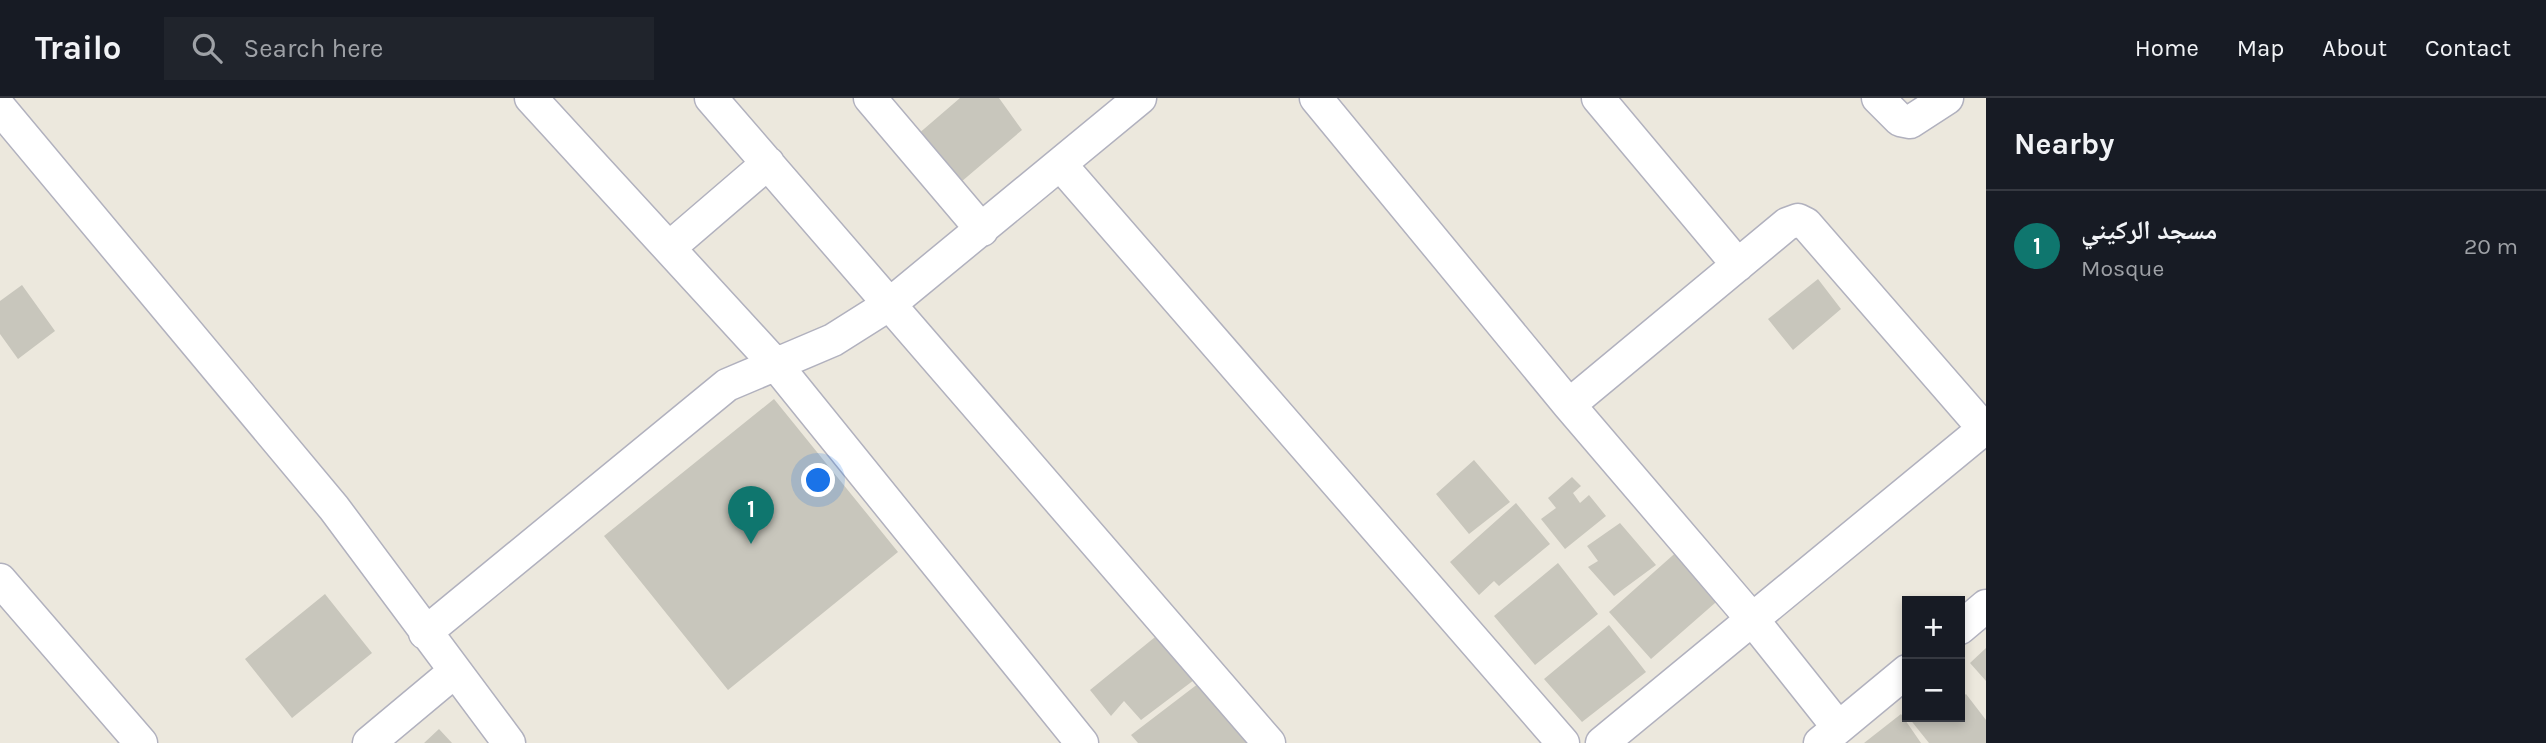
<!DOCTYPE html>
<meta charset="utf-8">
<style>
:root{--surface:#171b24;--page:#20242c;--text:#f1f3f6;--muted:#9ea1a6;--line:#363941;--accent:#0f766e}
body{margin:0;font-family:Karla,"Noto Naskh Arabic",sans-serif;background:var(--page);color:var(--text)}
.controls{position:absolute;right:21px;bottom:21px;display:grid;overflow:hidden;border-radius:0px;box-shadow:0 4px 10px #0003}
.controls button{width:63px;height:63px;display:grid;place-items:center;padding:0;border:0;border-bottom:2px solid var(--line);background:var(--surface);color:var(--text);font:35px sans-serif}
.you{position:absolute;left:819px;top:383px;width:24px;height:24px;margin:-18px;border:5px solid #fff;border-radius:50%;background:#1a73e8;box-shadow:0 0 0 10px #1a73e833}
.badge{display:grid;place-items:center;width:46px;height:46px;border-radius:50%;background:var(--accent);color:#fff;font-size:23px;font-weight:700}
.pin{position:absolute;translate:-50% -58px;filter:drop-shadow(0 2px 4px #0008)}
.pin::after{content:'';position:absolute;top:37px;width:24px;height:21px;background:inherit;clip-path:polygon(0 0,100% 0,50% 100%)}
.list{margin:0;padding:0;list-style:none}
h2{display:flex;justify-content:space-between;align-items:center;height:91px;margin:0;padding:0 28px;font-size:30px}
h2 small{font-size:23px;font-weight:400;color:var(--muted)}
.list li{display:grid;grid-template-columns:46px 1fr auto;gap:21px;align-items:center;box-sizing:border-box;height:112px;padding:0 28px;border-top:2px solid var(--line)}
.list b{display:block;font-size:26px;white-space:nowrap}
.list p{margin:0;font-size:23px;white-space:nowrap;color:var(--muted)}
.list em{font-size:23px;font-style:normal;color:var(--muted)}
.icon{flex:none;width:38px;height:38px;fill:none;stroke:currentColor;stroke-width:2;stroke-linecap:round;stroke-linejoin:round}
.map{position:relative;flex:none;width:1986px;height:645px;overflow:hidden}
header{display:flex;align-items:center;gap:42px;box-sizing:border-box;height:98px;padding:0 35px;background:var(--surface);border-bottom:2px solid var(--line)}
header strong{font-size:33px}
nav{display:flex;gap:38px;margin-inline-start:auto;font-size:24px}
.search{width:490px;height:63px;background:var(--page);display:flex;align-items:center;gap:18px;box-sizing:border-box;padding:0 24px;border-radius:0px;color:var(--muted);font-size:26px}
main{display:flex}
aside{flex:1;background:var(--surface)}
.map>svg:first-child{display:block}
.building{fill:#c8c6bc}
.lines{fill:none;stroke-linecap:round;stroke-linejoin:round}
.street-casing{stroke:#b1b1be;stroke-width:35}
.street{stroke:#fff;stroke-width:32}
</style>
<header>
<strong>Trailo</strong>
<div class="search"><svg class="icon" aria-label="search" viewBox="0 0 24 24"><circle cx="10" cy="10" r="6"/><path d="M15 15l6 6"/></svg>Search here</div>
<nav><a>Home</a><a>Map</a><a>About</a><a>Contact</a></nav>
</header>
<main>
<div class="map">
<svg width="1986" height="645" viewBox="0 0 1986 645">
<rect width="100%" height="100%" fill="#ece8dd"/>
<path class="building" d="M960 0H999L1022 32 961 84 917 37Z
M1818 181 1841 211 1793 252 1768 221Z
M22 187 55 233 18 261 0 236V203Z
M774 301 898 454 728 592 604 438Z
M1474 362 1510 404 1469 436 1436 396Z
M1572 379 1581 388 1573 395 1580 405 1589 397 1606 418 1565 451 1541 421 1556 410 1548 400Z
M1516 405 1550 446 1499 488 1494 483 1479 497 1450 464Z
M1620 425 1656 467 1614 498 1588 469 1598 463 1587 448Z
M1681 450 1723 498 1651 561 1609 514Z
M1558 465 1598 516 1535 567 1494 518Z
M325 496 372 555 292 620 245 561Z
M1609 527 1646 574 1582 624 1544 581Z
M1160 535 1198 579 1141 622 1124 603 1111 618 1090 592Z
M1986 550V583L1970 565Z
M1203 582 1255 638 1247 645H1138L1131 637Z
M1966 596 1986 622V645H1929L1909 620 1960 619V601Z
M1901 616 1921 645H1864Z
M439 631 452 645H424Z"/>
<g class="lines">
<defs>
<path id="street" d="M531 0 777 268 1082 645
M711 0 1269 645
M870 0 982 132
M1316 0 1569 307 1752 521 1838 629
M1598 0 1738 167
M1878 0 1900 22 1910 24 1947 0
M0 10 334 410 509 645
M1060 66 1563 645
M669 150 768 65
M1569 307 1787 126 1798 122 1806 126 1986 333
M0 482 141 645
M1960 530 1986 508
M425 535 727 287 833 242 890 206 1140 0
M369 645 454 574
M1602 645 1986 329
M1820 645 1907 573"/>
</defs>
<use href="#street" class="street-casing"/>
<use href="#street" class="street"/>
</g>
</svg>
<div class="controls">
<button>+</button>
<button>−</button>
</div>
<div class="you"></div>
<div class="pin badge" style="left:751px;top:446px">1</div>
</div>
<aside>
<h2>Nearby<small></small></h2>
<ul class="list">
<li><span class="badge">1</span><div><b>مسجد الركيني</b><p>Mosque</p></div><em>20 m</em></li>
</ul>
</aside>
</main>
